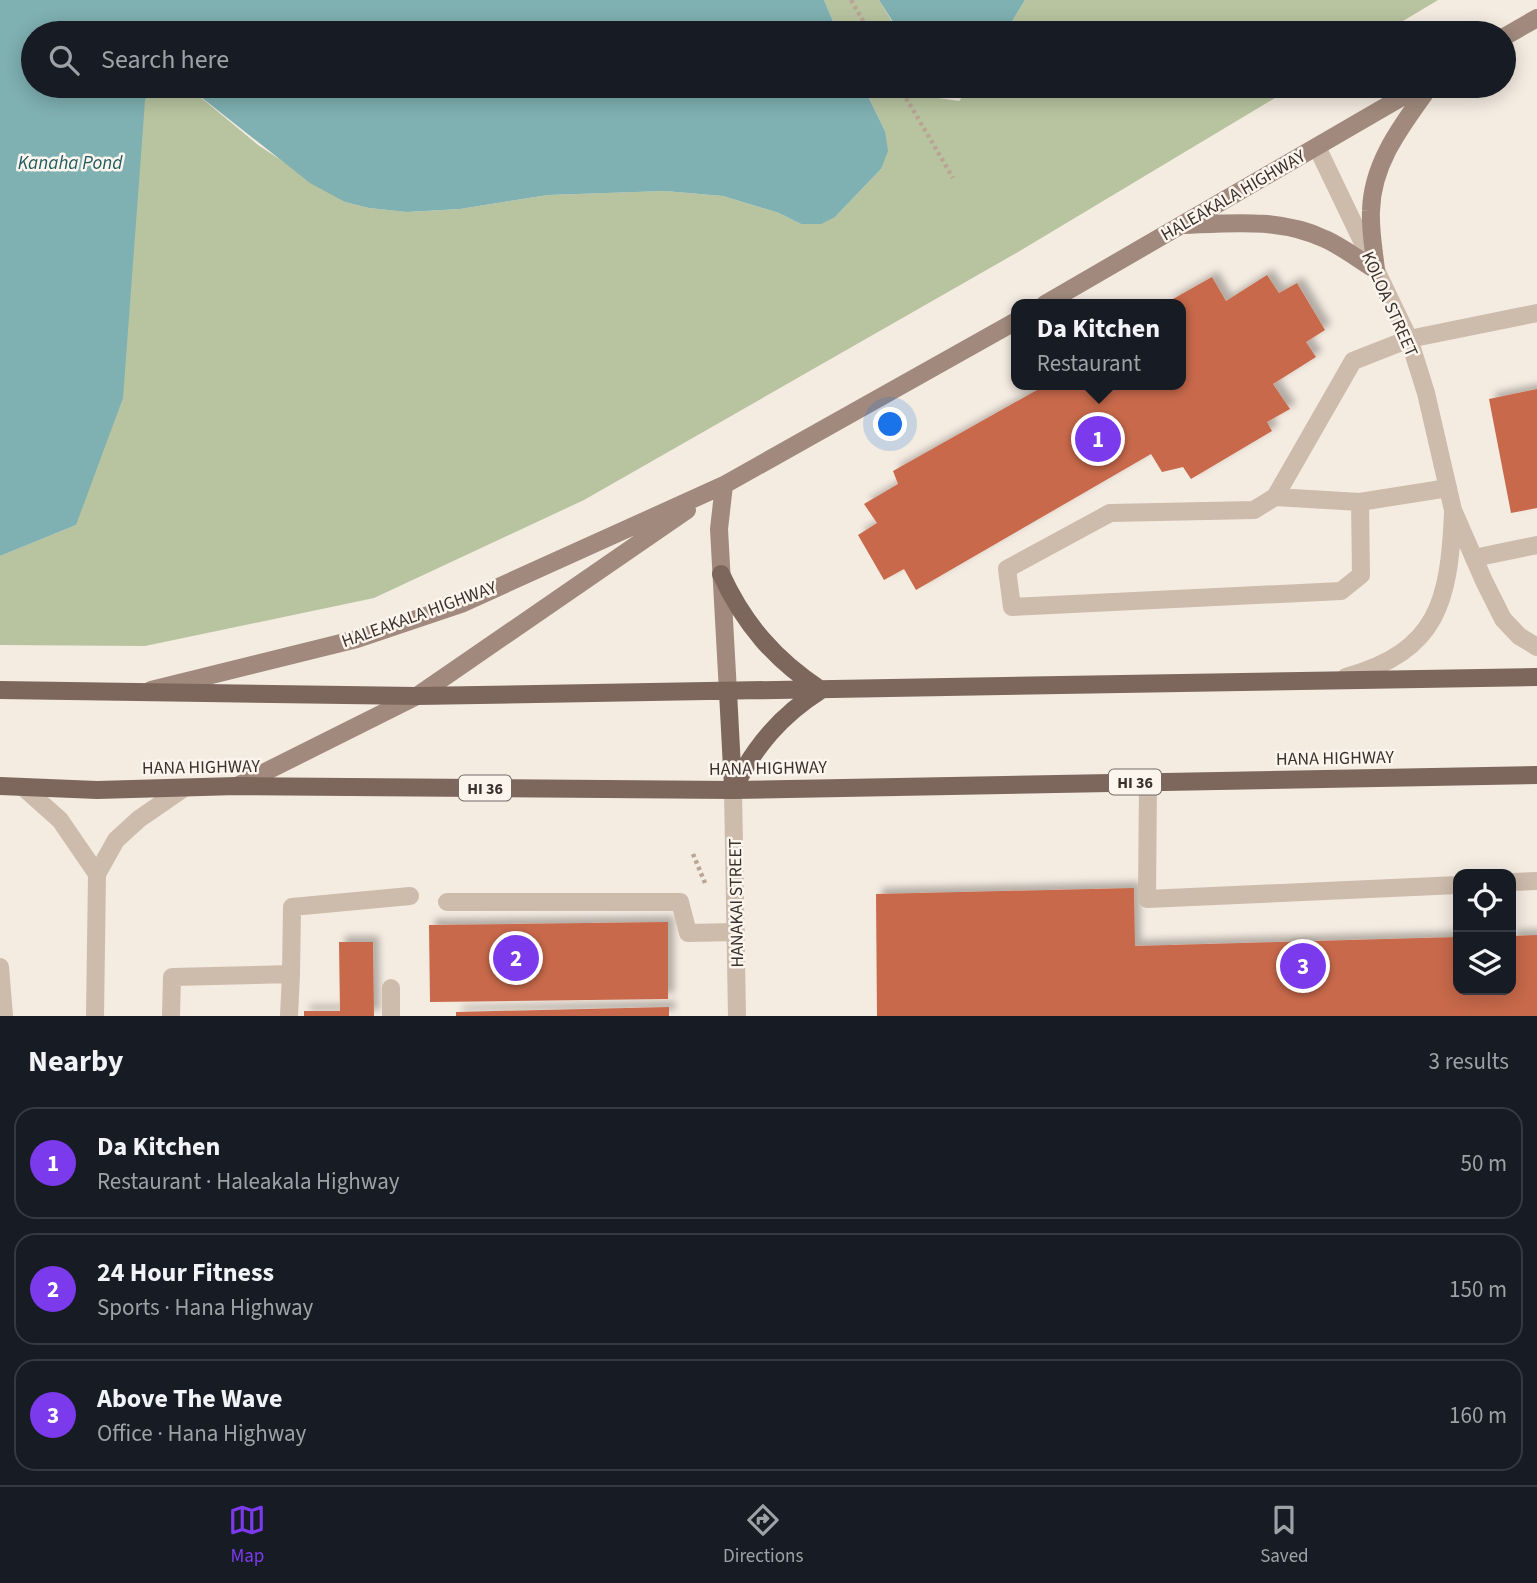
<!DOCTYPE html>
<meta charset="utf-8">
<style>
:root{--surface:#171b24;--page:#242831;--text:#f1f3f6;--muted:#9ea1a6;--line:#363941;--accent:#7c3aed}
body{margin:0;font-family:"Source Sans 3",sans-serif;background:var(--page);color:var(--text)}
.controls{position:absolute;right:21px;bottom:21px;display:grid;overflow:hidden;border-radius:14px;box-shadow:0 4px 18px #0003}
.controls button{width:63px;height:63px;display:grid;place-items:center;padding:0;border:0;border-bottom:2px solid var(--line);background:var(--surface);color:var(--text);font:35px sans-serif}
.you{position:absolute;left:891px;top:425px;width:24px;height:24px;margin:-18px;border:5px solid #fff;border-radius:50%;background:#1a73e8;box-shadow:0 0 0 10px #1a73e833}
.badge{display:grid;place-items:center;width:46px;height:46px;border-radius:50%;background:var(--accent);color:#fff;font-size:23px;font-weight:700}
.pin{position:absolute;translate:-50% -50%;border:4px solid #fff;box-shadow:0 2px 7px #0006}
.popup{position:absolute;left:1011px;top:299px;width:175px;height:91px;box-sizing:border-box;display:grid;place-content:center;border-radius:14px;background:var(--surface);filter:drop-shadow(0 2px 5px #0005);font-size:23px;white-space:nowrap;color:var(--muted)}
.popup b{font-size:26px;color:var(--text)}
.popup::after{content:'';position:absolute;left:50%;top:100%;margin-left:-14px;border:14px solid transparent;border-top-color:var(--surface)}
.list{margin:0;padding:0;list-style:none}
h2{display:flex;justify-content:space-between;align-items:center;height:91px;margin:0;padding:0 28px;font-size:30px}
h2 small{font-size:23px;font-weight:400;color:var(--muted)}
.list li{display:grid;grid-template-columns:46px 1fr auto;gap:21px;align-items:center;box-sizing:border-box;height:112px;margin:0 14px 14px;padding:0 14px;border:2px solid var(--line);border-radius:21px}
.list b{display:block;font-size:26px;white-space:nowrap}
.list p{margin:0;font-size:23px;white-space:nowrap;color:var(--muted)}
.list em{font-size:23px;font-style:normal;color:var(--muted)}
.icon{flex:none;width:38px;height:38px;fill:none;stroke:currentColor;stroke-width:2;stroke-linecap:round;stroke-linejoin:round}
.map{position:relative;flex:none;width:1537px;height:1016px;overflow:hidden}
.search{position:absolute;background:var(--surface);box-shadow:0 4px 18px #0003;left:21px;right:21px;top:21px;height:77px;display:flex;align-items:center;gap:18px;box-sizing:border-box;padding:0 24px;border-radius:38px;color:var(--muted);font-size:26px}
.sheet{height:469px;background:var(--surface)}
nav{display:flex;justify-content:space-around;align-items:center;box-sizing:border-box;height:98px;border-top:2px solid var(--line);background:var(--surface);font-size:19px;color:var(--muted)}
nav a{display:grid;justify-items:center;gap:4px}
nav .on{color:var(--accent)}
.map>svg:first-child{display:block}
.green{fill:#b8c4a0}
.water{fill:#7fb0b2}
.building{fill:#c8694b;filter:url(#shadow)}
.lines{fill:none;stroke-linecap:round;stroke-linejoin:round}
.path{stroke:#b9a596;stroke-width:4.5;stroke-dasharray:3.5 3.5;stroke-linecap:butt}
.lane{stroke:#cdbbac;stroke-width:18}
.street{stroke:#cdbbac;stroke-width:18}
.secondary{stroke:#a18a7d;stroke-width:18}
.primary{stroke:#7d675c;stroke-width:18}
.labels{text-anchor:middle;stroke-width:5;stroke-linejoin:round;paint-order:stroke}
.shield{fill:#fbf5ee;stroke:#756b66;stroke-width:2}
.shield-label{font-size:16px;font-weight:bold;fill:#3b302b}
.street-label{font-size:18px;fill:#3b302b;stroke:#fbf5ee}
.water-label{font-size:19px;font-style:italic;fill:#1f5a5e;stroke:#fbf5ee}
</style>
<div class="map">
<svg width="1537" height="1016" viewBox="0 0 1537 1016">
<defs>
<filter id="shadow"><feDropShadow dx="6" dy="-6" stdDeviation="3.5" flood-color="#0004"/></filter>
</defs>
<rect width="100%" height="100%" fill="#f4ebe1"/>
<path class="green" d="M824 0H879L899 33H838Z
M1025 0H1438L1383 33H1005Z
M151 86H187L258 145 345 202 369 208 408 212 460 209 548 195 665 191 723 196 779 213 801 224 835 217 881 169 885 131 863 86H931L939 98 959 101 971 86H1295L1018 252 584 500 374 598 145 646 0 645V556L76 525 145 101Z"/>
<path class="water" d="M0 0H824L838 33H33V86H151L145 101 123 398 76 525 0 556Z
M879 0H1025L1005 33H900Z
M187 86H863L885 131 888 151 881 169 835 217 821 224H801L779 213 723 196 665 191 548 195 460 209 407 212 369 208 345 202 310 183Z"/>
<path class="building" d="M1267 275 1279 293 1297 283 1325 330 1306 342 1316 357 1273 384 1290 409 1267 422 1272 431 1191 479 1183 467 1162 472 1151 454 916 590 904 569 884 580 858 535 877 523 864 504 898 484 893 471 1046 385H1180V304H1164L1212 277 1226 301Z
M1537 389V508L1511 513 1489 399Z
M1134 888 1135 946 1458 937V990H1511V936L1537 935V1016H877L876 894Z
M668 922V999L430 1002 429 925Z
M339 942H373L374 1016H304V1011H340Z
M669 1007V1016H456V1012Z"/>
<g class="lines">
<path class="path" d="M851 0 870 33
M899 86 953 178
M693 854 705 883"/>
<path class="lane" d="M1409 339 1353 361 1275 497 1254 510 1110 513 1007 569 1012 607 1341 591 1361 575 1360 502 1448 488
M1275 497 1360 502
M1474 558 1537 545
M1148 782 1147 899 1458 885
M1511 882 1537 881
M447 902H680L688 933 736 932
M0 967 4 1016
M391 988V1016
M171 1016 172 977 291 974 292 907 410 896
M289 1016 291 974"/>
<path class="street" d="M1317 147 1409 339 1426 393 1453 510 1484 581 1503 619 1519 636 1537 647
M1409 339 1537 313
M1346 677C1438 651 1449 602 1453 513
M23 787 60 820 97 874
M733 790 737 1016
M95 1016 97 874 116 840 139 819 184 788"/>
<path class="secondary" d="M1504 37 1537 18
M1185 225C1232 223 1281 218 1325 239 1343 247 1359 260 1376 270
M1376 270C1374 251 1370 230 1371 211 1372 162 1403 124 1430 86
M1045 304 1421 86
M724 485 719 529 728 692
M151 690 357 639 461 604 724 485 1016 321
M237 786 417 696 687 510"/>
<path class="primary" d="M721 574C744 624 775 660 821 690
M0 690 417 696 1537 677
M728 692 733 787
M0 786 97 790 237 786 733 790 1537 775
M733 790C754 747 781 715 821 690"/>
</g>
<g class="labels">
<g class="shield">
<rect x="1109" y="769.5" width="52" height="25" rx="5"/>
<rect x="459" y="775.5" width="52" height="25" rx="5"/>
</g>
<g class="shield-label">
<text x="1135" y="788">HI 36</text>
<text x="485" y="794">HI 36</text>
</g>
<g class="street-label">
<text transform="translate(1233 195) rotate(-30)" y="6">HALEAKALA HIGHWAY</text>
<text transform="translate(1390 304) rotate(66)" y="6">KOLOA STREET</text>
<text transform="translate(419 614) rotate(-20)" y="6">HALEAKALA HIGHWAY</text>
<text transform="translate(1335 758) rotate(-1)" y="6">HANA HIGHWAY</text>
<text transform="translate(201 767) rotate(-1)" y="6">HANA HIGHWAY</text>
<text transform="translate(768 768) rotate(-1)" y="6">HANA HIGHWAY</text>
<text transform="translate(736 903) rotate(-91)" y="6">HANAKAI STREET</text>
</g>
<g class="water-label">
<text x="70" y="169">Kanaha Pond</text>
</g>
</g>
</svg>
<div class="controls">
<button><svg class="icon" aria-label="locate" viewBox="0 0 24 24"><circle cx="12" cy="12" r="6"/><path d="M12 2v4M12 18v4M2 12h4M18 12h4"/></svg></button>
<button><svg class="icon" aria-label="layers" viewBox="0 0 24 24"><path d="M12 4l9 5-9 5-9-5zM3 14l9 5 9-5"/></svg></button>
</div>
<div class="you"></div>
<div class="pin badge" style="left:1098px;top:439px">1</div>
<div class="popup"><b>Da Kitchen</b>Restaurant</div>
<div class="pin badge" style="left:516px;top:958px">2</div>
<div class="pin badge" style="left:1303px;top:966px">3</div>
<div class="search"><svg class="icon" aria-label="search" viewBox="0 0 24 24"><circle cx="10" cy="10" r="6"/><path d="M15 15l6 6"/></svg>Search here</div>
</div>
<section class="sheet">
<h2>Nearby<small>3 results</small></h2>
<ul class="list">
<li><span class="badge">1</span><div><b>Da Kitchen</b><p>Restaurant · Haleakala Highway</p></div><em>50 m</em></li>
<li><span class="badge">2</span><div><b>24 Hour Fitness</b><p>Sports · Hana Highway</p></div><em>150 m</em></li>
<li><span class="badge">3</span><div><b>Above The Wave</b><p>Office · Hana Highway</p></div><em>160 m</em></li>
</ul>
</section>
<nav>
<a class="on"><svg class="icon" aria-label="map" viewBox="0 0 24 24"><path d="M3 6l6-2 6 2 6-2v14l-6 2-6-2-6 2zM9 4v14M15 6v14"/></svg>Map</a>
<a><svg class="icon" aria-label="directions" viewBox="0 0 24 24"><path d="M12 3l9 9-9 9-9-9zM9 14v-3h6M13 9l2 2-2 2"/></svg>Directions</a>
<a><svg class="icon" aria-label="saved" viewBox="0 0 24 24"><path d="M7 4h10v16l-5-4-5 4z"/></svg>Saved</a>
</nav>
